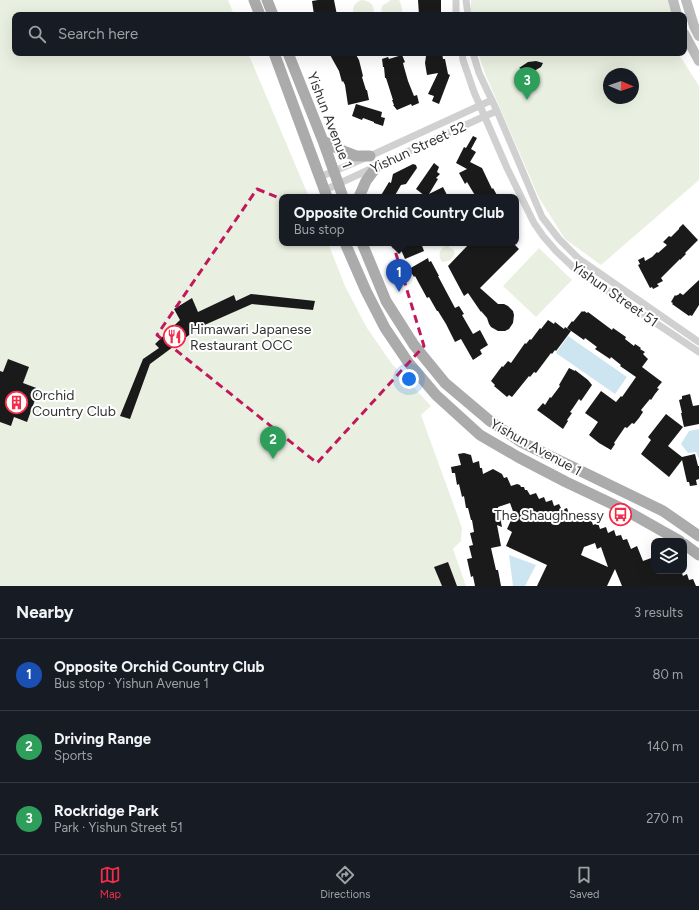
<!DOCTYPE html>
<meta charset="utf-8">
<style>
:root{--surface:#171b24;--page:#20242c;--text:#f1f3f6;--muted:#9ea1a6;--line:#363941;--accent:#f22d4a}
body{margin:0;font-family:Figtree,sans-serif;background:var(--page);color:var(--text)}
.controls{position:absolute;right:12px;bottom:12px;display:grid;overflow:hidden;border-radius:8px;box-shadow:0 4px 16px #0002}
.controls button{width:36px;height:36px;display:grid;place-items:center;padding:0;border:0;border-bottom:1px solid var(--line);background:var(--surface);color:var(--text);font:20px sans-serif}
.compass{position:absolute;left:603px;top:68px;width:36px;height:36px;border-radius:50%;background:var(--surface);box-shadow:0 4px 16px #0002;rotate:92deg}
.you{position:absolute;left:409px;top:379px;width:14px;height:14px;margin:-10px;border:3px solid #fff;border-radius:50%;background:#1a73e8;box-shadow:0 0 0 6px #1a73e833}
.badge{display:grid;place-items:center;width:26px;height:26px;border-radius:50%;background:var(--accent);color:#fff;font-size:13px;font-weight:700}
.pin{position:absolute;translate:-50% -33px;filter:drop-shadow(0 1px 2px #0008)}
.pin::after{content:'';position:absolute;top:21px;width:14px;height:12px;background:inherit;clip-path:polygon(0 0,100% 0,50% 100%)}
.popup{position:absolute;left:279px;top:194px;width:240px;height:52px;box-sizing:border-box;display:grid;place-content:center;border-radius:8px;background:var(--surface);filter:drop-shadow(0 1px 3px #0005);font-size:13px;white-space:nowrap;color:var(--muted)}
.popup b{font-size:15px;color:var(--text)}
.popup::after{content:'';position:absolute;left:50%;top:100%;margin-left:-8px;border:8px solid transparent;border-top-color:var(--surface)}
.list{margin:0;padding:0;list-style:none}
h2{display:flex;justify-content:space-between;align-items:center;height:52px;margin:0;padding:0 16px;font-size:17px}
h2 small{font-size:13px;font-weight:400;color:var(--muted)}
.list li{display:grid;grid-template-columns:26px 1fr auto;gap:12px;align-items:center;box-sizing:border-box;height:72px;padding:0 16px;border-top:1px solid var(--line)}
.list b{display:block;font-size:15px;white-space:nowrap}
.list p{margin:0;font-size:13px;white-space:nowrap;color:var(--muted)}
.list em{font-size:13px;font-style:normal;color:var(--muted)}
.icon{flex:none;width:22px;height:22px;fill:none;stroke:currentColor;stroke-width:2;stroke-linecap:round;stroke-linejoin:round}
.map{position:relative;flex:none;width:699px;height:586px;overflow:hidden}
.search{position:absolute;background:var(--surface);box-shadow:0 4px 16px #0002;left:12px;right:12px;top:12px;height:44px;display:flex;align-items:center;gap:10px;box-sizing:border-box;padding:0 14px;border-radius:8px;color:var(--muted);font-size:15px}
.sheet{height:268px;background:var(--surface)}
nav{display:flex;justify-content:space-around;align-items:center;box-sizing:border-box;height:56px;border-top:1px solid var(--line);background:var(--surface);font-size:11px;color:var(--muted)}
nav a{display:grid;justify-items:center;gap:2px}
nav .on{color:var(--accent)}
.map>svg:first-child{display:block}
.green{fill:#eaf0e1;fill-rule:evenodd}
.water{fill:#cde5f0}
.building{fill:#1a1a1a;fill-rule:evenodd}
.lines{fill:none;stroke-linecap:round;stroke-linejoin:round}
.street{stroke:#d0d0d0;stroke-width:7}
.secondary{stroke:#bdbdbd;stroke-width:10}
.primary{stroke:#ababab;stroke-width:11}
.marked{fill:none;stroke:#c2185b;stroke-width:3;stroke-dasharray:8 5;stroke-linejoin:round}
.labels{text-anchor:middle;stroke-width:4;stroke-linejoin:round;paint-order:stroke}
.street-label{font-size:14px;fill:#333;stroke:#fff}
.poi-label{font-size:14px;fill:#333;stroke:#fff;text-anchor:start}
</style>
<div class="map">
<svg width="699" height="586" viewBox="0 0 699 586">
<rect width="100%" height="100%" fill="#fff"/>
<path class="green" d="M0 0H228L234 15H15V53H248L309 197H282V243H328L345 286 367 328 392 364 431 406 421 415 462 528 461 541 453 549 466 586H0Z
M361 0C370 0 376 6 373 15H354C352 8 354 3 361 0Z
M391 0H399L401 4 403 15H381L382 6Z
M471 0H673L677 15H471Z
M478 53H678L699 86V180L601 265 565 239 539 198 486 76ZM609 74H633V98H609Z
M448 245 450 248 453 249 455 253C452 259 449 262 442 262 437 255 440 247 448 245Z
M539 248 572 280 536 317 503 286Z"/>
<path class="water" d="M568 336 627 377 615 394 556 353Z
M699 429V459L696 452 688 453 681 444 689 431Z
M509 555 536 565 525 586H513Z"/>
<path class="building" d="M318 0H334L337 15H314L312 1Z
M418 0H441V15H419Z
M329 53H355L359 60 363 76 362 77 366 90H367L369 100 348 105 345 85 343 81 342 82 339 71Z
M425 53H442L443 59H445L448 74 450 75 439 104 432 101 434 96 428 94 438 73 427 75 425 63 426 56Z
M402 55 405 62 403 63 404 67 408 81 414 96 417 95 419 103 412 106 411 104 397 110 393 105H394L392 100H393L386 78H385L384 67H383L382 59 388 57 389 59Z
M536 61 543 63 541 67 534 71 524 70 519 68 528 62Z
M356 104 382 112 381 117 385 118 383 126 374 123V122L363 118 362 120 352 116Z
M473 136 477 138 471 149 476 152 470 162 482 168 492 189 493 188 498 197H476L467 182 465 184 459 173 467 169 456 163 464 147 466 148Z
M434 163 439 167 437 172 440 174 436 178 438 179 429 194 443 187 448 197H422L425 196 416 189Z
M413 164 416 165 417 168 406 184 401 185 394 197H380L389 182 391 183 393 174Z
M683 224 698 240 685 253 686 254 680 260V259L661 278 663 281 657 284 659 286 653 289 652 287 650 288 638 265 640 264 638 260 644 257 645 261 652 257 657 252 658 253 667 245 663 242 669 236 671 237 679 229V228Z
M398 243H421L424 251 405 259Z
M470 243 481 244 513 243 519 249 480 288 498 304H504L508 306 513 311 514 315 513 323 509 329 505 331H498L491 327 489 324 487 318 481 311V312L468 293 464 296 448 266Z
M428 258 429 262 431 261 439 276H438L455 308 459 306 464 314 462 315 473 334 480 330 488 345 480 350 482 354 473 360 461 339 455 342 446 324 438 311H437L429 297 427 298 415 276 414 277 409 269Z
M699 280V305L692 316 690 315 689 316 672 304 673 303 671 302 675 295 676 296 677 295H678L680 293 683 295Z
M251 294 315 301 313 310 252 304 200 327 150 364 130 419 120 416 143 359 159 348 155 344 180 320 174 309 192 298 198 312 234 295 236 301Z
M582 311 583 312 584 311 587 313 588 312 612 330 613 328 626 337 625 339 634 346 635 344 641 348 640 349 645 352 643 354 648 359 642 367 662 382 657 388 659 389 655 394 651 400 650 399 641 410 643 412 639 418 634 424 632 423 627 428 625 427 614 443 615 444 611 450 599 443 589 435 598 422 585 413 601 391 616 402 621 396 622 397 636 377 620 366 621 365 611 357 610 359 595 349 597 347 585 338 584 340 567 328 572 321 573 322Z
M548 320 554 324 555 322 564 329 565 327 571 331 556 351 555 350 552 354 551 353 536 373 534 372 530 377 529 376 512 397 509 395 507 397 494 386 495 385 491 381 502 366 503 367 508 361 511 363 525 343 526 344 530 339 531 340 540 328 541 329Z
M8 359 29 367 23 383 39 389 27 422 14 417 11 426 0 422V371L3 372Z
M569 368 575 371V370L588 380 592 385 581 401 579 399 573 408 570 412 572 413 567 420 568 421 563 429 537 410 543 403 545 405 550 397 551 398 560 386 559 385Z
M690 394 693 406 699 405V424L684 427 681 413H682L679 400 682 399V396Z
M666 414 683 427 668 446 682 457 695 454 698 466H699V479L696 480 697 485 690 486 689 482H687L682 460 669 477 641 454 651 440 648 437Z
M464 453 471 455 473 463 479 461 480 468H482L483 474 493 469 502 474 504 478 507 477 511 486 517 484 520 485 521 487H524L525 490H527L530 495 536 493 539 499 544 497 546 502 552 500 554 506 559 504 562 510 567 508 569 514 575 512 577 518 582 516 585 522 591 519 593 525 598 523 600 529 606 527 608 533 614 530 616 536 621 535 623 540 627 539 631 549 637 546 643 561 654 557V571H681L683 576 687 574 689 580 693 579 696 586H622L615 569 607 586H537L547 565 506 546 512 532 507 529 514 514 510 503 498 507 502 527 497 525 501 546 491 548 496 570H498L501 586H475L473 576 471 577 467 559 472 558 469 546 473 545 470 533 474 532 472 520H471L468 508H466L464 496 462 497 459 484 457 485 455 473H452L451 467 461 465 458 454ZM595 543 597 549 601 547 608 567 581 555 584 547Z
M448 562 457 586H442L434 567Z"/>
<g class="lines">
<path class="street" d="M456 0V15
M466 0 468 15
M462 53 463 60 474 92 507 168 534 223 543 236 556 251 574 268 699 352
M473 53 479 73 497 111 542 217 559 239 579 259 699 342
M320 177 370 156 492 100
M325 190 485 116 497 111"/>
<path class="secondary" d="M673 0 677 15
M686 0 694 26 699 36
M684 33 699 61"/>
<path class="primary" d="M254 0 260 15
M267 0 273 15
M274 53 327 197
M288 53 323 141 343 197
M323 141 343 151 356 156H370
M359 197 366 181 377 166
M345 243 366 291 385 328 408 362 436 395 480 435 518 457 566 482 625 510 680 541
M362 243 386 301 414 345 445 383 490 421 521 442 663 511 699 536
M684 544 699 555"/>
</g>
<path class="marked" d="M257 189 393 244 424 346 317 463 157 335Z"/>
<defs>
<symbol id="restaurant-ring" viewBox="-11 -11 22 22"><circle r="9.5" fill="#fff" stroke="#f22d4a" stroke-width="1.5"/><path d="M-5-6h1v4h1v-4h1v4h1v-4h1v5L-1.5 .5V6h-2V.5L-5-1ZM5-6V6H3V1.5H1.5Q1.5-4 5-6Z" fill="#f22d4a"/></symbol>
<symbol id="building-ring" viewBox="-11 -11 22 22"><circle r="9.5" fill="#fff" stroke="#f22d4a" stroke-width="1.5"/><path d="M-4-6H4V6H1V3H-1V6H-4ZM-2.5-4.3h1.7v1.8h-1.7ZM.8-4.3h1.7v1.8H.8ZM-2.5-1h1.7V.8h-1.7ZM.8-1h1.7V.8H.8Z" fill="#f22d4a"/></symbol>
<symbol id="bus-ring" viewBox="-11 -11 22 22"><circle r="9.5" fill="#fff" stroke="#f22d4a" stroke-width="1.5"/><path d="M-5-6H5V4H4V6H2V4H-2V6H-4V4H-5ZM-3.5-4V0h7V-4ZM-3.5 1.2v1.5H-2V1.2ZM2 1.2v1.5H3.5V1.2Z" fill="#f22d4a"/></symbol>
</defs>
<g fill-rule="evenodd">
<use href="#restaurant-ring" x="162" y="324" width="25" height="25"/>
<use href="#building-ring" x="4" y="390" width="25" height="25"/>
<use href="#bus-ring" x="608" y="502" width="25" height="25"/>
</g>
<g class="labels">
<g class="street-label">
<text transform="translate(330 120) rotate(69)" y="5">Yishun Avenue 1</text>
<text transform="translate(418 147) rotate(-25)" y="5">Yishun Street 52</text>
<text transform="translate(615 294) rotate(35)" y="5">Yishun Street 51</text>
<text transform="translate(536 447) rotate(29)" y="5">Yishun Avenue 1</text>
</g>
<g class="poi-label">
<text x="190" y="334">Himawari Japanese<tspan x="190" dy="16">Restaurant OCC</tspan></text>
<text x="32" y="400">Orchid<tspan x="32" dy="16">Country Club</tspan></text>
<text x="604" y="520" text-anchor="end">The Shaughnessy</text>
</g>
</g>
</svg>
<div class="controls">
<button><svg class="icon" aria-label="layers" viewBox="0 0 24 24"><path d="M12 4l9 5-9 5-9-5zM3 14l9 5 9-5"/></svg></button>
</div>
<svg class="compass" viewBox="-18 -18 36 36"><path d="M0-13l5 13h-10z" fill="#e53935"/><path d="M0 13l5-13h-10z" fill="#9ea1a6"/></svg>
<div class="you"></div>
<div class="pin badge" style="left:399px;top:292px;background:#1a4fb4">1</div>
<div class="popup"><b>Opposite Orchid Country Club</b>Bus stop</div>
<div class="pin badge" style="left:273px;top:459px;background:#2e9e5b">2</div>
<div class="pin badge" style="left:527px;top:100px;background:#2e9e5b">3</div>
<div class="search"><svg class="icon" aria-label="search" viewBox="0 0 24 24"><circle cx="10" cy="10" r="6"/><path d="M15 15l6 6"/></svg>Search here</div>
</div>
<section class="sheet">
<h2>Nearby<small>3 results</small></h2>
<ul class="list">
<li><span class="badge" style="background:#1a4fb4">1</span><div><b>Opposite Orchid Country Club</b><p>Bus stop · Yishun Avenue 1</p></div><em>80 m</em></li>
<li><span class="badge" style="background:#2e9e5b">2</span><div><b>Driving Range</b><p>Sports</p></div><em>140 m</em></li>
<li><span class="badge" style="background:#2e9e5b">3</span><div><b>Rockridge Park</b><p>Park · Yishun Street 51</p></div><em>270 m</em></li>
</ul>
</section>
<nav>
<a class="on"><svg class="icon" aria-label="map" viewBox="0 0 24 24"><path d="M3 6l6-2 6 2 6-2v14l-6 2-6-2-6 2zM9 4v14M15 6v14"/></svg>Map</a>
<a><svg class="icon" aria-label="directions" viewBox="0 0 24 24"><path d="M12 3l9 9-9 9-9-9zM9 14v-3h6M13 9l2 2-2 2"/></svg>Directions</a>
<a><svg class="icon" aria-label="saved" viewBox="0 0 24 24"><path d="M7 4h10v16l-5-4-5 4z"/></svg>Saved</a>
</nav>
